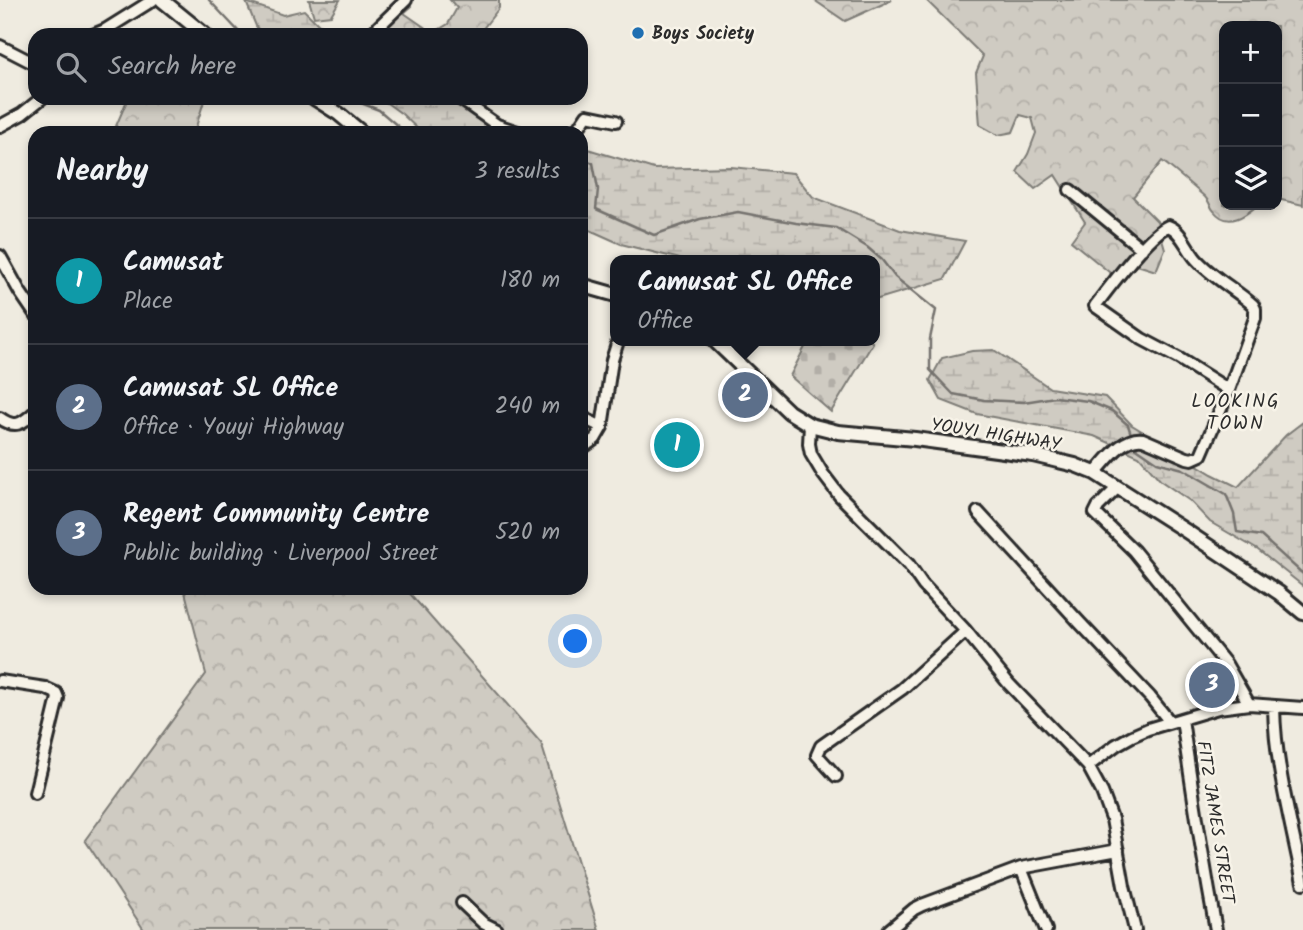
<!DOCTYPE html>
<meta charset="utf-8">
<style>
:root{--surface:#171b24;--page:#20242c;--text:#f1f3f6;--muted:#9ea1a6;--line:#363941;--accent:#1f6fb2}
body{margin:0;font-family:Kalam,sans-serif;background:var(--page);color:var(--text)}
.controls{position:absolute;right:21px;top:21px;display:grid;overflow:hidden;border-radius:14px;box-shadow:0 4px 10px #0003}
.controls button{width:63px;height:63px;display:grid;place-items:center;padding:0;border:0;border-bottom:2px solid var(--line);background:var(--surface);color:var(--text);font:35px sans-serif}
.you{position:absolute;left:576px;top:642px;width:24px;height:24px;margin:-18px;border:5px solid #fff;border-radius:50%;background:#1a73e8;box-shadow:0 0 0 10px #1a73e833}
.badge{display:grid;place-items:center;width:46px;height:46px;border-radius:50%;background:var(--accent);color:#fff;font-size:23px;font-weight:700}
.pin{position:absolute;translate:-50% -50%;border:4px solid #fff;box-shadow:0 2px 7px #0006}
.popup{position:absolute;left:610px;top:255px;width:270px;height:91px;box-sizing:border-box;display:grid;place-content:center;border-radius:14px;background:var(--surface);filter:drop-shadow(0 2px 5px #0005);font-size:23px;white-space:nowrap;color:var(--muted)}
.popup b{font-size:26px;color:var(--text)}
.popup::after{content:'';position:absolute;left:50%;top:100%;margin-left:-14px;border:14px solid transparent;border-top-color:var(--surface)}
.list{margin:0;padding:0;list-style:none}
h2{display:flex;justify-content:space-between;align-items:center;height:91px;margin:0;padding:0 28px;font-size:30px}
h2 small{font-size:23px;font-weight:400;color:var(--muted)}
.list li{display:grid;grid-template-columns:46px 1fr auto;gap:21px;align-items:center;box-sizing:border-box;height:126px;padding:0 28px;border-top:2px solid var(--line)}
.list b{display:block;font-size:26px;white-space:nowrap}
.list p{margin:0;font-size:23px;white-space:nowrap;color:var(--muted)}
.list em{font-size:23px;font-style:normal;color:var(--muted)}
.icon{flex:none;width:38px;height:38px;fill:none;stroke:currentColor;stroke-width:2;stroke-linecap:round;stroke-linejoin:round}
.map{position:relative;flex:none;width:1303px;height:930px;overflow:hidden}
.search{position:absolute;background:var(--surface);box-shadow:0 4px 10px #0003;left:28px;top:28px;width:560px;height:77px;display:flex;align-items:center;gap:18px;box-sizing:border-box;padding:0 24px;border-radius:21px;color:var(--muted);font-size:26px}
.panel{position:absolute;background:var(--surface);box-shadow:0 4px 10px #0003;left:28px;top:126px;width:560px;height:469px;border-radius:21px}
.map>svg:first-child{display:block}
.forest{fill:url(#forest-crowns);stroke:#7d7b76;stroke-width:2}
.wetland{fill:url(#wetland-marsh);stroke:#7d7b76;stroke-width:2}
.cemetery{fill:url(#cemetery-stones);stroke:#7d7b76;stroke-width:2}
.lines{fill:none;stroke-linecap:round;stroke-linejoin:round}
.stream{stroke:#74726e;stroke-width:2.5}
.minor-casing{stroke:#2b2b2b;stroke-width:16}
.major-casing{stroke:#2b2b2b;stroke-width:18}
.minor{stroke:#f7f3e8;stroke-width:10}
.major{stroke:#f7f3e8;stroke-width:12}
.poi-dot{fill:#1f6fb2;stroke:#f7f3e8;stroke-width:2.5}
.labels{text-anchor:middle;stroke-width:5;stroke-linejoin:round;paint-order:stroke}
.poi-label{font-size:18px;font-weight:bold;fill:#2b2b2b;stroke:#f7f3e8;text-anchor:start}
.street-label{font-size:18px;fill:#2b2b2b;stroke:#f7f3e8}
.neighbourhood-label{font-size:19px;letter-spacing:2px;fill:#2b2b2b;stroke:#f7f3e8}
</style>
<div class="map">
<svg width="1303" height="930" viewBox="0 0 1303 930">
<defs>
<pattern id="forest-crowns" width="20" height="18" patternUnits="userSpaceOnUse" patternTransform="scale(1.75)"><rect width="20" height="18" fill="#cfcbc2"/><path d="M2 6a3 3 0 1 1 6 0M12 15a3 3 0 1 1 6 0" fill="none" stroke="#b2aea7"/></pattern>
<pattern id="wetland-marsh" width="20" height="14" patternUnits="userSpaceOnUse" patternTransform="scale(1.75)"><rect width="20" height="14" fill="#cfcbc2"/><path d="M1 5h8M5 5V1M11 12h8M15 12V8" fill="none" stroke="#b2aea7"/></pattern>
<pattern id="cemetery-stones" width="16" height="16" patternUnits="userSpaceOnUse" patternTransform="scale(1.75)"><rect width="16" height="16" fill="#cfcbc2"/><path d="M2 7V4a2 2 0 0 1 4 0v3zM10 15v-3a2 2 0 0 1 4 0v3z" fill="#b2aea7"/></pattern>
</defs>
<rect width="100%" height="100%" fill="#efebe0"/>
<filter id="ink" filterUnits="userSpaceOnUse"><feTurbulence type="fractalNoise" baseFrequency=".0143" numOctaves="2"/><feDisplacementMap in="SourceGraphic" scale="14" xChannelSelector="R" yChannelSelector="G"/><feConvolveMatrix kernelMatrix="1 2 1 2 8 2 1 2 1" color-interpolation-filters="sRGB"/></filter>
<g filter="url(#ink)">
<path class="forest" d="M309 0H340L331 15 314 17Z
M450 0H499V8L478 35H374L409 1 411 7 404 13 433 33 448 24 457 8Z
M814 0H892L845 21Z
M926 0H1303V205L1277 199V26H1224V205H1258C1246 215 1228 229 1214 211 1210 207 1210 202 1205 197 1191 185 1177 172 1162 161L1133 197 1157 221 1165 249 1156 271 1137 265 1120 281 1071 241 1085 222 1055 175 1035 189 1017 172 1028 154 1036 133 1032 118 1020 115 1013 132 998 135 980 125 976 73 983 56Z
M128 98H205L194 133H113Z
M184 588H405L541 743 599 930H144L85 840 206 674Z"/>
<path class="wetland" d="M246 2 283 15 304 10 319 25 345 32 350 35H262L256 26Z
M380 98H452L480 111 537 133H422L402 114Z
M581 147 654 169 731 167 793 173 813 197 900 230 965 241 945 279 875 300 874 260H684L621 244 581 226Z
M994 350 1050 388 1105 397 1132 425 1212 474 1238 487 1286 435 1303 422V586L1258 550 1210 522 1190 501 1161 481 1139 456 1094 436 977 414 941 400 930 380 942 358 972 351Z"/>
<path class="cemetery" d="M808 341H871L873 343 831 412 790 376Z"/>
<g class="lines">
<path class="stream" d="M209 0 242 35
M348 98 379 110 406 133
M581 158 593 163 598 189 596 209 654 235 700 219 738 212 796 223 836 228 867 247 882 260 895 277 936 310 930 339V370L953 394 984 400 1024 402 1055 397 1088 401 1112 411 1128 425 1132 437
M1134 444 1135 447 1157 462 1183 469 1226 494 1234 514 1237 532 1261 536 1303 574"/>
<defs>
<path id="minor" d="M93 35 105 30 153 0
M370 35 406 0
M0 46 35 64
M459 98 497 125 521 133
M0 126 22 114 42 98
M575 133 587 115 616 121
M1070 190 1142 249
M0 256 20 292 35 314
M581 417 602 427
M0 418C15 429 22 424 35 412
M810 425 809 444 811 454 823 474 839 495 909 565 923 585 966 631 1009 684 1088 766 1102 792 1112 819 1124 886 1135 930
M581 449 595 439 602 427 612 360 618 341
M1095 473C1107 460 1123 436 1143 439L1187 458 1192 459 1201 455 1229 390 1255 318V309L1253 305C1235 289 1213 278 1196 259 1187 249 1181 230 1168 226 1149 234 1109 288 1095 306L1142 339 1178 358 1229 390
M1118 487 1098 507 1095 513 1134 551 1226 664 1249 704
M978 512 1080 623 1150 697 1170 722
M0 681 45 688 56 693 58 698 35 793
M1274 707C1275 767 1292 825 1303 883
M1182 719C1192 790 1203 860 1216 930
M1088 766 1116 745 1132 736 1148 729 1218 708 1249 704 1303 708
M836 776 817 755 821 746 902 689 966 631
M1021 868 1046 930
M462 903 483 923 497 930
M889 930 914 909 922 905 1021 868 1118 850"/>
<path id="major" d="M162 0 205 35
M314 98 339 114 362 133
M581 285 616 295
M715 341 789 412 810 425 838 432 915 439 1033 455 1075 465 1095 473 1186 531 1279 593 1303 613"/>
</defs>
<use href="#minor" class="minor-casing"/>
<use href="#major" class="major-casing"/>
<use href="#minor" class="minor"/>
<use href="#major" class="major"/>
</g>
</g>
<circle class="poi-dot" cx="638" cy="33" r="7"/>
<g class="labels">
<g class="poi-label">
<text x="652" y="39">Boys Society</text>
</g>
<g class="street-label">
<text transform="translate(996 434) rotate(9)" y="6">YOUYI HIGHWAY</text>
<text transform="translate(1216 822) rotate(81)" y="6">FITZ JAMES STREET</text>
</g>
<g class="neighbourhood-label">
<text x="1236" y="407">LOOKING<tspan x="1236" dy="22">TOWN</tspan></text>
</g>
</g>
</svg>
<div class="controls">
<button>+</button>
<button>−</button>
<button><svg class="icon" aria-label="layers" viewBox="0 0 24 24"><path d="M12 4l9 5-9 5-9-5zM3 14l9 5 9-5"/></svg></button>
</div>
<div class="you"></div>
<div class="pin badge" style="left:677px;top:445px;background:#0f9aa8">1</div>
<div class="pin badge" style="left:745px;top:395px;background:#5c6f8a">2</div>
<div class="popup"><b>Camusat SL Office</b>Office</div>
<div class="pin badge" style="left:1212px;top:685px;background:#5c6f8a">3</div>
<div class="search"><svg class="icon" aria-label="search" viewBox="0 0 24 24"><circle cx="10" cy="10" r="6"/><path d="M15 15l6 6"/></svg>Search here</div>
<section class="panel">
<h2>Nearby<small>3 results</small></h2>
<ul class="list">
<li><span class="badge" style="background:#0f9aa8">1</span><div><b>Camusat</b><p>Place</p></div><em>180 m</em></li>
<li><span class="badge" style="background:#5c6f8a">2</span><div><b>Camusat SL Office</b><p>Office · Youyi Highway</p></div><em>240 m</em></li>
<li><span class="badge" style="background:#5c6f8a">3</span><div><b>Regent Community Centre</b><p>Public building · Liverpool Street</p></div><em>520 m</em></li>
</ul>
</section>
</div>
